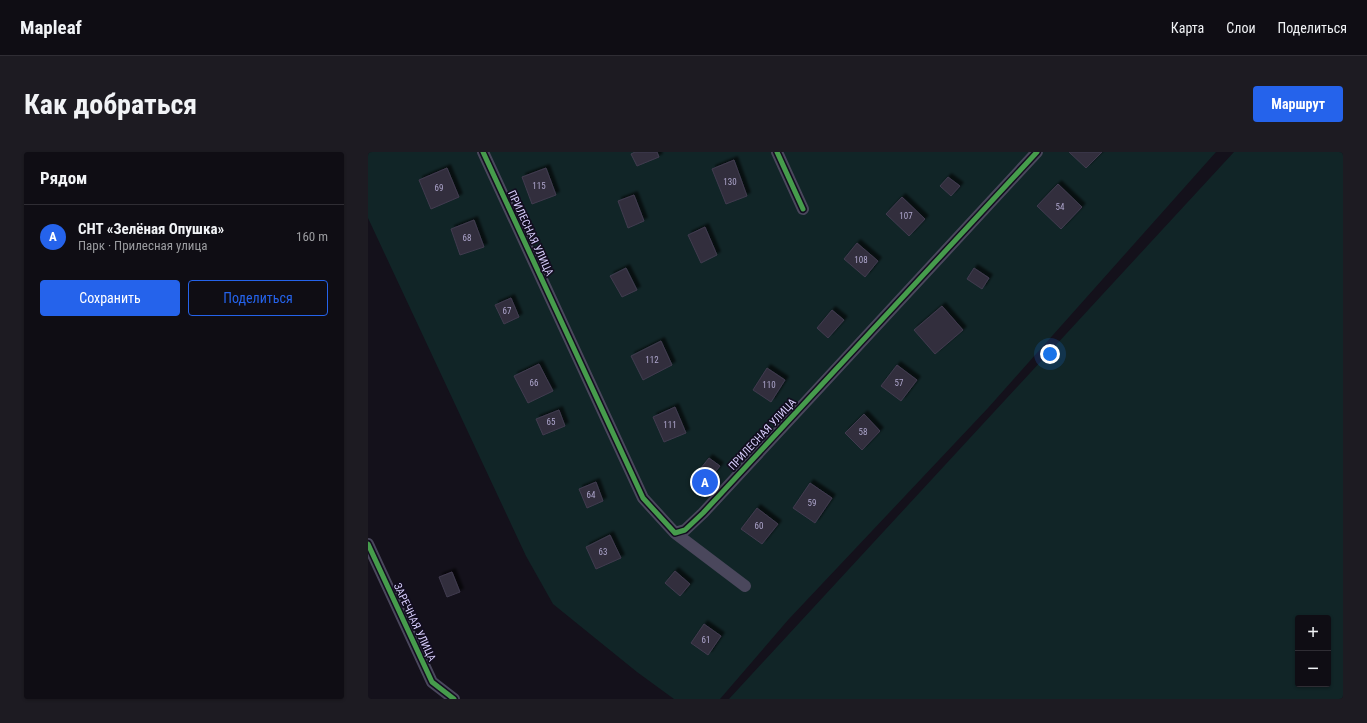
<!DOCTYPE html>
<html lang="ru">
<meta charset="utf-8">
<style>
:root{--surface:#0f0d14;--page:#1d1b22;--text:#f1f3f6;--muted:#9b9ca0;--line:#2f2d34;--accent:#2563eb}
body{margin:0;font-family:"Roboto Condensed",sans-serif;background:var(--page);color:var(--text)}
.controls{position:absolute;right:12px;bottom:12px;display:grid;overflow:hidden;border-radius:4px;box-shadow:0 1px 3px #0004}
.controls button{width:36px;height:36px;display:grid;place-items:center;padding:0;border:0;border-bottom:1px solid var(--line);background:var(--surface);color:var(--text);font:20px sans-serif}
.you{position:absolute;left:682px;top:202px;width:14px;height:14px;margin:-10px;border:3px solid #fff;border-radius:50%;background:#1a73e8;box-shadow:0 0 0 6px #1a73e833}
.badge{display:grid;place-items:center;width:26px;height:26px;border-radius:50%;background:var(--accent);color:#fff;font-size:13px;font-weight:700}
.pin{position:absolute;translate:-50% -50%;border:2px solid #fff;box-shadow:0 1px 4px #0006}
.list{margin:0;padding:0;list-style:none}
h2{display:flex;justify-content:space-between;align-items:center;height:52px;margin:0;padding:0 16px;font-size:17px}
h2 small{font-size:13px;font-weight:400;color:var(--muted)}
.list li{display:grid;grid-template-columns:26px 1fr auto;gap:12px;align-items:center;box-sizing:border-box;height:64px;padding:0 16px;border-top:1px solid var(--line)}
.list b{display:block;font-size:15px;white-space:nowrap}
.list p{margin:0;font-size:13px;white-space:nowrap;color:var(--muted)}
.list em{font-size:13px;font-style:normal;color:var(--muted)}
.actions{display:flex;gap:8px;padding:12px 16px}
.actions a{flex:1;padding:9px 0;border:1px solid var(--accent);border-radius:4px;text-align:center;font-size:14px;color:var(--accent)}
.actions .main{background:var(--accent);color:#fff}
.map{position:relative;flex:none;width:975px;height:547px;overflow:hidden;border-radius:4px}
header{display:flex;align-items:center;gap:24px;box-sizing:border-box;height:56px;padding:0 20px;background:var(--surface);border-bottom:1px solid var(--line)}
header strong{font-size:19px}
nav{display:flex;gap:22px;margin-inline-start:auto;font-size:14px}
.intro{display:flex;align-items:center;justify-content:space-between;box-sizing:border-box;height:96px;padding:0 24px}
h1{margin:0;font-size:28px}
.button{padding:10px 18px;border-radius:4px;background:var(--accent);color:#fff;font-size:14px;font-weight:700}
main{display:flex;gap:24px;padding:0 24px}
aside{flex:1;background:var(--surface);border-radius:4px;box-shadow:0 1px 3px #0004}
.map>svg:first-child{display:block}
.green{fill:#112527;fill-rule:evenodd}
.building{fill:#322f3e;stroke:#413b4f;filter:url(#shadow)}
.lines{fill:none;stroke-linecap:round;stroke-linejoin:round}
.minor{stroke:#4a475c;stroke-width:12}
.cycleway-casing{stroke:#120d1f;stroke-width:8}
.cycleway{stroke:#469c4c;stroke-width:5}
.labels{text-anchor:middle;stroke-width:3.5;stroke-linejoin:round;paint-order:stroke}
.number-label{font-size:9px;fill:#aea6cd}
.street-label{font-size:11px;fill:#d8cefd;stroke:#120d1f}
</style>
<header>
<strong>Mapleaf</strong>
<nav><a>Карта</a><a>Слои</a><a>Поделиться</a></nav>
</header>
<div class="intro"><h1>Как добраться</h1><a class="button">Маршрут</a></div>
<main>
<aside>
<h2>Рядом<small></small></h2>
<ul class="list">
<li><span class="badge">A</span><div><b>СНТ «Зелёная Опушка»</b><p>Парк · Прилесная улица</p></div><em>160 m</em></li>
</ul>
<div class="actions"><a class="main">Сохранить</a><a>Поделиться</a></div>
</aside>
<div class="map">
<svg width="975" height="547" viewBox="0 0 975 547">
<defs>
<filter id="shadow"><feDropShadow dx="3.5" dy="-3.5" stdDeviation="1" flood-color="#0009"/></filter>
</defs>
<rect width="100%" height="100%" fill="#14111b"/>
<path class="green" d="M0 0H848L620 256 420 468 352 547H306L269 520 185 452 158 404 0 66Z
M866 0H975V547H361ZM930 466H960V532H930Z"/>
<path class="building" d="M267 0H289L291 5 269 14 263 2Z
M701 0H734L718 16Z
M366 8 379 44 358 52 344 17Z
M79 16 91 45 63 57 51 28Z
M178 16 188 43 164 52 154 25Z
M580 25 592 34 583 44 572 34Z
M690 32 714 55 693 77 669 54Z
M266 43 276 69 260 76 250 49Z
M534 45 557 67 541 84 518 62Z
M106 68 116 95 92 103 83 77Z
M337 75 349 103 333 111 320 83Z
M489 91 510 109 497 125 476 107Z
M258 116 269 138 254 145 242 124Z
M606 116 621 126 614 137 599 127Z
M143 146 151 165 136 172 127 153Z
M574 154 595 178 567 202 546 178Z
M464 158 476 168 460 186 449 176Z
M293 189 304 213 275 228 263 204Z
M171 212 185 239 160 251 146 224Z
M529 213 549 228 533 249 513 234Z
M399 216 417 228 403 250 385 238Z
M307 255 318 281 296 290 285 265Z
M191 258 197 274 175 283 168 267Z
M496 262 512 279 494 298 477 281Z
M341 306 352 314 336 334 325 326Z
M228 330 235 349 219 356 211 337Z
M442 331 464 346 447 371 425 356Z
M389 356 410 372 394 392 373 377Z
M242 383 253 406 228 417 218 395Z
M307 419 322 432 312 444 297 431Z
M84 420 92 440 79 445 71 425Z
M336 472 353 484 340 503 323 491Z"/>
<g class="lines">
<path class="minor" d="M115 0 275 346 307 381 317 378 335 361 669 0
M409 0 435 57
M307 381 377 434
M0 392 64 530 86 547"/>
<defs>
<path id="cycleway" d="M115 0 275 346 307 381 317 378 335 361 669 0
M409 0 435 57
M0 392 64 530 86 547"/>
</defs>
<use href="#cycleway" class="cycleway-casing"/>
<use href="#cycleway" class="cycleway"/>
</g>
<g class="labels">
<g class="number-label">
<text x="362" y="33">130</text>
<text x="171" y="37">115</text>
<text x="71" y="39">69</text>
<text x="692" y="58">54</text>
<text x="538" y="67">107</text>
<text x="99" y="89">68</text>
<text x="493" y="111">108</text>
<text x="139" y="162">67</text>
<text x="284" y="211">112</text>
<text x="166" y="234">66</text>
<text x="531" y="234">57</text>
<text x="401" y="236">110</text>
<text x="183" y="273">65</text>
<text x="302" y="276">111</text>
<text x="495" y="283">58</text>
<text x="223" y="346">64</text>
<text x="444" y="354">59</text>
<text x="391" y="377">60</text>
<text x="235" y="403">63</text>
<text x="338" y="491">61</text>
</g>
<g class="street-label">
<text transform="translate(163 81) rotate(65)" y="4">ПРИЛЕСНАЯ УЛИЦА</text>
<text transform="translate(394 282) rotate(-47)" y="4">ПРИЛЕСНАЯ УЛИЦА</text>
<text transform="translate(47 470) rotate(65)" y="4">ЗАРЕЧНАЯ УЛИЦА</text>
</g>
</g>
</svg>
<div class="controls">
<button>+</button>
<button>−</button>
</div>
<div class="you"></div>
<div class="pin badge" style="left:337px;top:330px">A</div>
</div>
</main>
